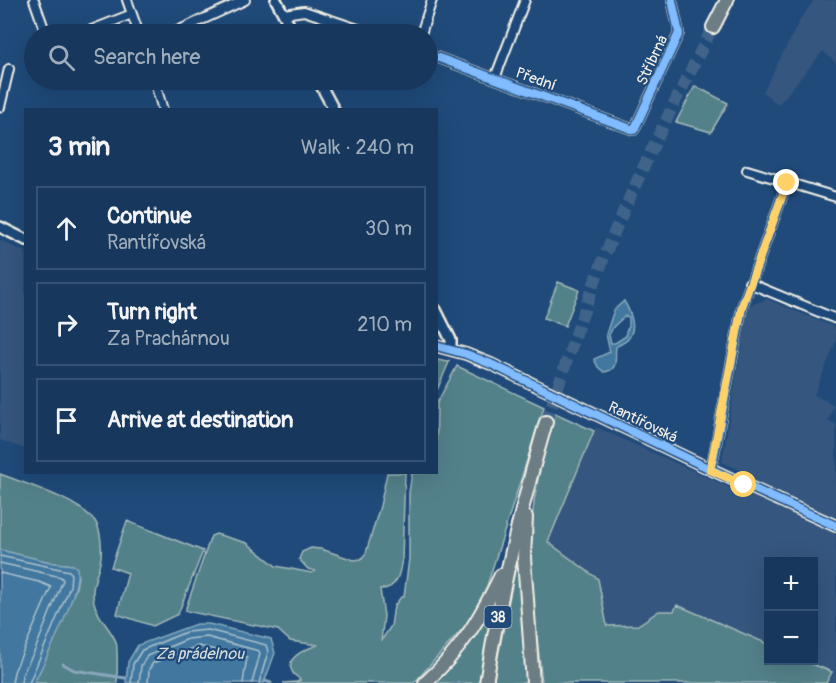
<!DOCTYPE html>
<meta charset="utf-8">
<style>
:root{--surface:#17385c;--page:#244365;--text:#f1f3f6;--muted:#9eacbb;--line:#365272}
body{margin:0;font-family:Pangolin,sans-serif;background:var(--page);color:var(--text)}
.controls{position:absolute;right:18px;bottom:18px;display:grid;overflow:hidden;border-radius:0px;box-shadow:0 6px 24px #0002}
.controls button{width:54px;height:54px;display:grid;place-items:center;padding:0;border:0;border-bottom:2px solid var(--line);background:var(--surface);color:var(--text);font:30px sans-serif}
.stop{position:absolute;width:18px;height:18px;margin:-14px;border:4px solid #ffd166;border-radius:50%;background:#fff}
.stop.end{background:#ffd166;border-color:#fff;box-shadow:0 2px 6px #0008}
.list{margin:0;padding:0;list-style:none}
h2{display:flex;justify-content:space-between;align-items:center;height:78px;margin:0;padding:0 24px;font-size:26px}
h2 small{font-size:20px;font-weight:400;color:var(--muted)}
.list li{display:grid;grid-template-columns:39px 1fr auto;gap:18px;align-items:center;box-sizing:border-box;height:84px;margin:0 12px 12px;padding:0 12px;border:2px solid var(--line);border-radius:0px}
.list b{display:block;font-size:22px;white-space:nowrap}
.list p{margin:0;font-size:20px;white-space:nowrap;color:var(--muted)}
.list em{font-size:20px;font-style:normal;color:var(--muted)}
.icon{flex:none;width:33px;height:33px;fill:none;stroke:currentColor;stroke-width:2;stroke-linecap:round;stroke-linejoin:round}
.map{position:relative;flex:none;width:836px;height:683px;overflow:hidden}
.search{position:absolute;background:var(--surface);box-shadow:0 6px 24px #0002;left:24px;top:24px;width:414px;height:66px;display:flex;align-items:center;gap:15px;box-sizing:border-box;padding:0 21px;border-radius:33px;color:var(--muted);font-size:22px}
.panel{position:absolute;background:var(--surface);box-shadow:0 6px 24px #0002;left:24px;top:108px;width:414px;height:366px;border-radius:0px}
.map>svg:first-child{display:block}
.built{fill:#35577e}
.green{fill:#52818a;stroke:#a3b9b9;stroke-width:1.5}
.water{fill:#42789f;stroke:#89a8bc;stroke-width:1.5;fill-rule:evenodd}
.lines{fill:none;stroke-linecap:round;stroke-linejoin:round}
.shore{stroke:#adc1cb;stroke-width:1.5}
.stream{stroke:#89a8bc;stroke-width:3}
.primary-tunnel{stroke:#3f638a;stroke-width:12;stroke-dasharray:12 6;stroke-linecap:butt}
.minor-casing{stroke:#f4f1e8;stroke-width:12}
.tertiary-casing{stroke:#f4f1e8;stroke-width:14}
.primary-casing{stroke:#f4f1e8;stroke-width:16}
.minor{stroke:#1f4a7a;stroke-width:8}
.tertiary{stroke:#1f4a7a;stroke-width:9}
.primary{stroke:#6d7d84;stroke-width:12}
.cycleway-casing{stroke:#1f4a7a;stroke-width:11}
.cycleway{stroke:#80bcff;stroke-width:8}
.route{stroke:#ffd166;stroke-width:8}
.labels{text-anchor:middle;stroke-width:4.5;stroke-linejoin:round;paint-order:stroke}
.shield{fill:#1f4a7a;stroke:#b4bfc7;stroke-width:1.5}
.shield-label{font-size:14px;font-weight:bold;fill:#f4f1e8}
.street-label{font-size:15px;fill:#f4f1e8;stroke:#1f4a7a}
.water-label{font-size:16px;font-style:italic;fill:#d9dfdd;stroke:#1f4a7a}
</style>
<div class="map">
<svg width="836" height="683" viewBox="0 0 836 683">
<rect width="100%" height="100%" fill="#1f4a7a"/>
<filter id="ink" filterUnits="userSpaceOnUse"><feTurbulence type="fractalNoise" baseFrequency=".0167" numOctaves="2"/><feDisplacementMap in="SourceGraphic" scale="12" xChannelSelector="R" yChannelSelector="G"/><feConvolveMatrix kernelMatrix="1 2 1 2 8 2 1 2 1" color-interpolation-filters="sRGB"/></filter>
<g filter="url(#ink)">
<path class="built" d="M814 0H836V63L823 51 778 105 763 92 801 18Z
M0 240 25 252V449L0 440Z
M767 299 836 328V342L814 395 834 405 828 421 836 424V683H826L831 672 805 661 814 660V562H768V644L677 605 674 611H659L638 625 607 626 598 579 548 542 596 427 735 490 743 471 722 462 748 306Z"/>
<path class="green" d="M695 86 728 103 711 132 676 122Z
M558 282 579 290 565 326 544 318Z
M437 360 448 362 450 360 437 390Z
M457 366 544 407 484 595 466 625 414 683H283L297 682 300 680C298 677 295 676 293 673 282 657 309 648 318 645L290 641 278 630 186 611V608L211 536 216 534 247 543 276 566 312 573 315 571 308 569 299 559 302 552 311 548 321 549 354 560 361 559 366 553 380 506 387 473H405L402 559C400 573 397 590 380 589L384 616 381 641 391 626 394 606 401 597H404L409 559V493L412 473 436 472 437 403Z
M555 413 594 431 548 542 598 579 607 626 638 625 659 611H674L677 605 768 644V660L805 661 832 672 826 683H542C537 634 529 584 531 535 532 493 544 454 555 413Z
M0 474C26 484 77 499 95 521 101 530 102 547 101 557 99 573 90 585 94 602 98 620 111 628 116 642 118 647 117 676 117 683H34L47 656 76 588 78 576 73 565 54 563 0 550Z
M127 521 203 551 178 614 153 626 117 614 128 573 111 567Z
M519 549 528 683H493Z
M489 610 491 611 479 683H432L466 647Z"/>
<path class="water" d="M624 301C630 311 638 327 628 339 626 342 620 344 616 347 614 357 620 370 604 372L598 367 594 359 610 352 606 334 614 310ZM625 316 629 317V327L626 331V336L615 343H611L609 335 614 326Z
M0 550 54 563 73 565 77 568C81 593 46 658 34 683H0Z
M196 624H209L271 639 275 653 264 683H126L128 662 138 645Z"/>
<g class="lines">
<path class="shore" d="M0 556 69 571 71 573 70 587 29 683
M0 563 61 577 63 580 35 650 22 675 21 683
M0 573 39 582 51 587 14 672 12 683
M131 683 133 664 142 650 186 632 208 630 266 645 268 652 259 683
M139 683 141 666 147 656 188 639 207 637 259 651 260 654 252 683
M148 683 149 669 153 663 198 646 247 657 243 683"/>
<path class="stream" d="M63 664 74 670 125 678
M265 681 271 683"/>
<path class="primary-tunnel" d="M546 422C568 358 588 295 614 233 644 163 678 95 713 27"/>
<defs>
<path id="minor" d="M34 0 46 34
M127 0 139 34
M284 14 304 11 373 34
M81 34 132 14
M171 34 245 0
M421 34 432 0
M428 54 634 130 679 33 672 0
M495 78 525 0
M154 80 163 110
M0 107 9 69
M747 170 836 197
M749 283 836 319
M710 469 713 460 742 307 787 183"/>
<path id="tertiary" d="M276 0 294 34
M318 80 334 110
M0 227 26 240
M436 310 451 340V349
M436 346 466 354 491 364 710 469 836 526"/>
<path id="primary" d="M713 27 727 0
M526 517 524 558 533 683
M425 683C462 649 479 620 501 575
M486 683C500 594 521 507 546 422"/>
</defs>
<use href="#minor" class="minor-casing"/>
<use href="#tertiary" class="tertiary-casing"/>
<use href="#primary" class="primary-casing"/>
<use href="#minor" class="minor"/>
<use href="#tertiary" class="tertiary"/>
<use href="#primary" class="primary"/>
<defs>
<path id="cycleway" d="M428 54 634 130 679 33 672 0
M436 346 466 354 491 364 710 469 836 526
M710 469 713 460 742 307 787 183"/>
</defs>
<use href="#cycleway" class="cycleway-casing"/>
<use href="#cycleway" class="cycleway"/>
</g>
</g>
<g class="lines" filter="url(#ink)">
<path class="route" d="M744 485 710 470 742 306 787 183"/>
</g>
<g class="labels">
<rect class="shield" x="484.5" y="606" width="27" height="22" rx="4.5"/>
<g class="shield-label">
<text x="498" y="622">38</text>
</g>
<g class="street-label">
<text transform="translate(652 60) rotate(-65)" y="5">Stříbrná</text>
<text transform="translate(536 79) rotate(20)" y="5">Přední</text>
<text transform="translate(643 422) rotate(26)" y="5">Rantířovská</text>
</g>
<g class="water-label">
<text x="200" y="659">Za prádelnou</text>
</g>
</g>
</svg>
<div class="controls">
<button>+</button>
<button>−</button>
</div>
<div class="stop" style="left:744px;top:485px"></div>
<div class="stop end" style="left:787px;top:183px"></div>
<div class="search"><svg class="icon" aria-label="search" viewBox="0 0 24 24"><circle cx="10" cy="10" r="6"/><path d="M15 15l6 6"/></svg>Search here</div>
<section class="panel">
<h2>3 min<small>Walk · 240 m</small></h2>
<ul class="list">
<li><svg class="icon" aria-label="ahead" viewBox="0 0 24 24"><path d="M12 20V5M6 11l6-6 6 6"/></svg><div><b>Continue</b><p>Rantířovská</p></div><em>30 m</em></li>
<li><svg class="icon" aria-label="right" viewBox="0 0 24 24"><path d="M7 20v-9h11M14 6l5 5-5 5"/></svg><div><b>Turn right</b><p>Za Prachárnou</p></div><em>210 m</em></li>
<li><svg class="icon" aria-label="arrive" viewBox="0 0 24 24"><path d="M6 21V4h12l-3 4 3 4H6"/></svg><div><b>Arrive at destination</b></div></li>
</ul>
</section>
</div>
